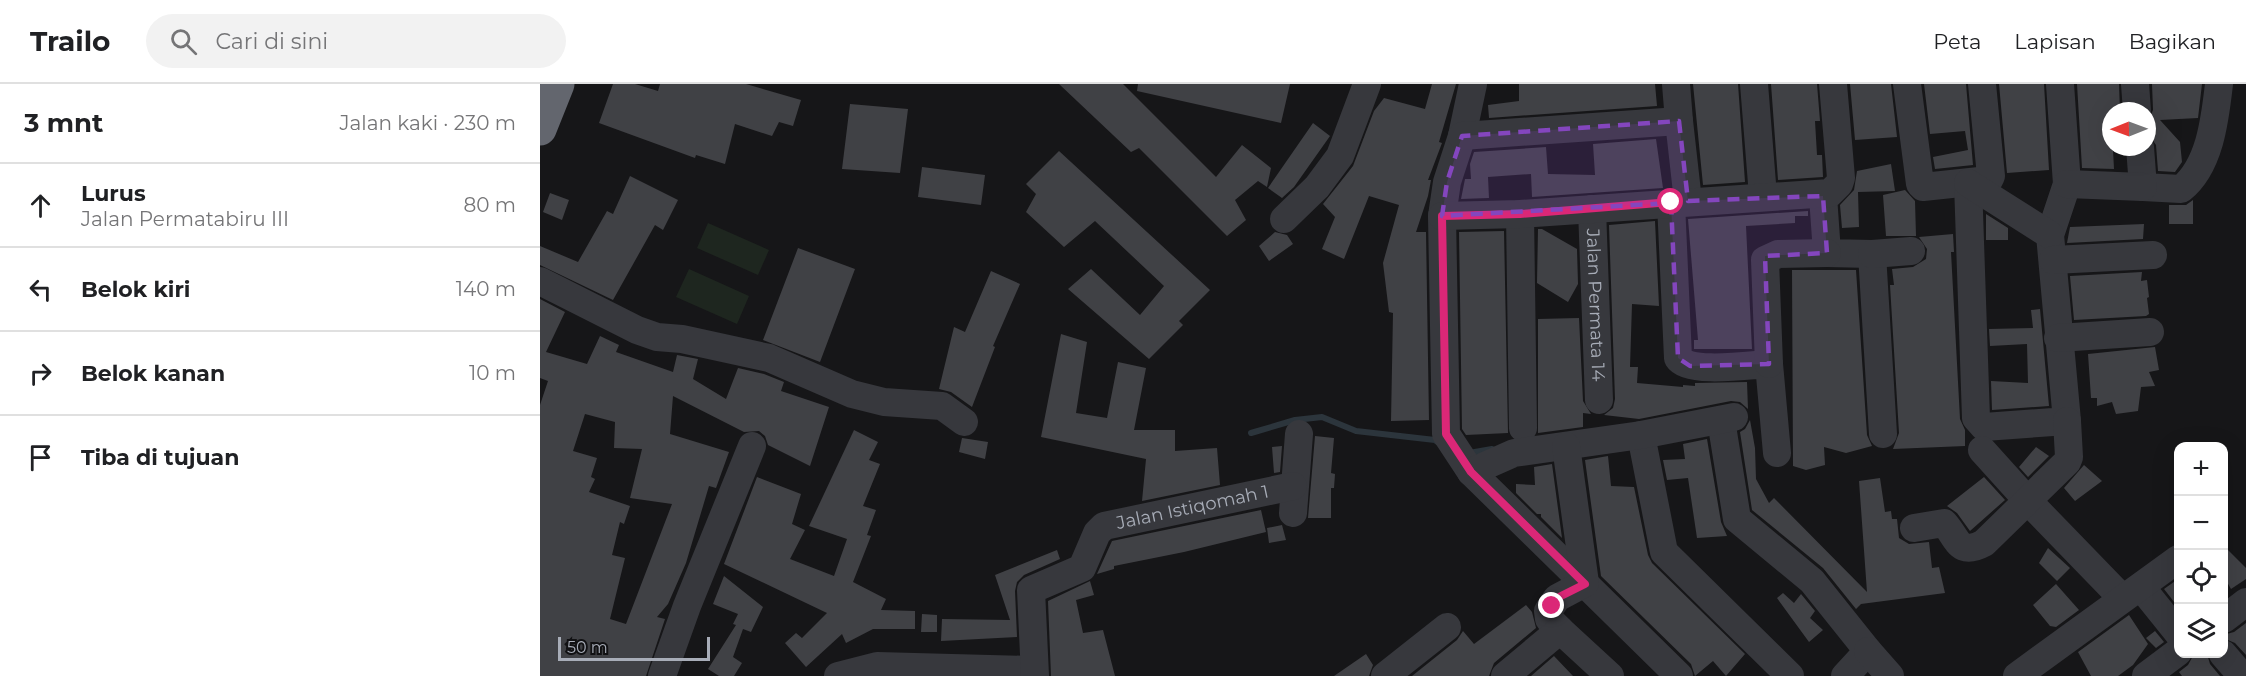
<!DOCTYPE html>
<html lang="id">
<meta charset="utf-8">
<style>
:root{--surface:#fff;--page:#f2f2f2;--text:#202124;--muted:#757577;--line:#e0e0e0}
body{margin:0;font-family:Montserrat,sans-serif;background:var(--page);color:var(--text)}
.controls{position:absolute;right:18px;bottom:18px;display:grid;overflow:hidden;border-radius:12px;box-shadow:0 6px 24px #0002}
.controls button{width:54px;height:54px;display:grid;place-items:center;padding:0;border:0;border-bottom:2px solid var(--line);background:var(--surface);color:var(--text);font:30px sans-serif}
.compass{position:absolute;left:1562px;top:18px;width:54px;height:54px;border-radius:50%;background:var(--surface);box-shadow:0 6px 24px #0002;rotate:269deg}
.scale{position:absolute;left:18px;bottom:15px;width:152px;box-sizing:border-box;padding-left:6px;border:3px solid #a8adb8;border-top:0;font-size:16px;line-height:21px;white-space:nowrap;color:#a8adb8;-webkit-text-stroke:4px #111113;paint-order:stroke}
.stop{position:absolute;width:18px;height:18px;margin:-14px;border:4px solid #db2777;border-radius:50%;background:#fff}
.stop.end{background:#db2777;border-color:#fff;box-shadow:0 2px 6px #0008}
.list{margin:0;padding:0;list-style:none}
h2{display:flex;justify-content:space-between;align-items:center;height:78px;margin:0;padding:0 24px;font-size:26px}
h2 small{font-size:20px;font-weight:400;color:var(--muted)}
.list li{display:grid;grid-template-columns:39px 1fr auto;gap:18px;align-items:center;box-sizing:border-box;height:84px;padding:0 24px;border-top:2px solid var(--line)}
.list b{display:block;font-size:22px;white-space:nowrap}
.list p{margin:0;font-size:20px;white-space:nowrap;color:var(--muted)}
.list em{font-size:20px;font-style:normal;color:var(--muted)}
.icon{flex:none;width:33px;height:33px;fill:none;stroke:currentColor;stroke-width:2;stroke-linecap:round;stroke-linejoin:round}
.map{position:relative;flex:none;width:1706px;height:592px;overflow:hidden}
header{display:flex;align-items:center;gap:36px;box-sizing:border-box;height:84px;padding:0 30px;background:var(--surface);border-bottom:2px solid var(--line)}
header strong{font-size:28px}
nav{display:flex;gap:33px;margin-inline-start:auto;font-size:21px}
.search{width:420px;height:54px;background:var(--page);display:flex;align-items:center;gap:15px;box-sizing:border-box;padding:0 21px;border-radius:33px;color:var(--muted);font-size:22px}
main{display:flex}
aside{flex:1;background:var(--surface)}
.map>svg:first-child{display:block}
.green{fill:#1e261f}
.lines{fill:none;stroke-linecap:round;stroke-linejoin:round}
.stream{stroke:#2c353c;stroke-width:6}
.building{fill:#404145;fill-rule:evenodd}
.minor{stroke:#37383d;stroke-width:28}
.highway{stroke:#63666e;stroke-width:33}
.route{stroke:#db2777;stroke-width:8}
.marked{fill:#8446be;fill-opacity:0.2;stroke:#8446be;stroke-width:4.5;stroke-dasharray:12 8;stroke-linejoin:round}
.labels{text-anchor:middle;stroke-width:4.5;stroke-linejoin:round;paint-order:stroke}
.street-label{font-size:18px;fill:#a8adb8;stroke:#111113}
</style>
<header>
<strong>Trailo</strong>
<div class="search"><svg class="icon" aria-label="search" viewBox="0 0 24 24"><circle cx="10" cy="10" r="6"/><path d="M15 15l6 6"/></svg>Cari di sini</div>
<nav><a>Peta</a><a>Lapisan</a><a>Bagikan</a></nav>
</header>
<main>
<aside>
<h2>3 mnt<small>Jalan kaki · 230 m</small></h2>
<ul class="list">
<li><svg class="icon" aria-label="ahead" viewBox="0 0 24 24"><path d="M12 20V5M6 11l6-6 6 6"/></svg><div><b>Lurus</b><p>Jalan Permatabiru III</p></div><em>80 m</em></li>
<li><svg class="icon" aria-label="left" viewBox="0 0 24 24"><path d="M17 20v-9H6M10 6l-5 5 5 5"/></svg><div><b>Belok kiri</b></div><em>140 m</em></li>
<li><svg class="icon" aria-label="right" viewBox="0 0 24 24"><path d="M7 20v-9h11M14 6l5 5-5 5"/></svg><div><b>Belok kanan</b></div><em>10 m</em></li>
<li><svg class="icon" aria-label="arrive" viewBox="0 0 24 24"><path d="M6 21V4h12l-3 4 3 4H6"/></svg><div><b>Tiba di tujuan</b></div></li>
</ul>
</aside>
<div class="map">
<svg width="1706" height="592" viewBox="0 0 1706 592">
<rect width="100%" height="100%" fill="#161618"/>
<path class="green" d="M168 139 229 166 218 191 157 164Z
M149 185 209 212 197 240 136 213Z"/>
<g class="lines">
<path class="stream" d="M711 349 755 336 782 333 816 347 895 356 899 359
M929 369 952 365"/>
</g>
<path class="building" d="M73 0H95L118 7 120 0H206L261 16 253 42 239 38 232 52 195 40 185 80 156 71 155 74 59 39Z
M519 0H583L676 93 702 61 731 84 727 103 718 97 695 116 706 136 687 152 599 64 591 68Z
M598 0H750L741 39 597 7Z
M892 0H916L899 58 902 59 888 96H891L888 112 876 148H886L889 336 851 337 853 229 849 228 843 179 859 121 829 112 804 175 782 165 795 133 783 120 813 82 834 27 844 14 885 25Z
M979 0H1115L1117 22 949 34 948 21 979 17Z
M1153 0H1198L1205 98 1163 101Z
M1231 0H1277L1280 37H1275L1277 71H1282L1283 93 1238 96Z
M1310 0H1351L1357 53 1315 56Z
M1384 0H1426L1433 81 1395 85 1393 73 1428 66 1425 47 1390 50Z
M1459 0H1504L1509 86 1467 89Z
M1537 0H1579L1580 27H1571L1574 85 1542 84Z
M1612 0H1662L1658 34 1620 36 1640 58 1642 78 1635 88 1618 87 1616 61 1607 48V40L1613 26Z
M310 20 368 25 360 89 302 85Z
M773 39 790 52 754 103 742 114 728 104Z
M1116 55 1123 104 992 113 991 90 948 93 949 114 921 115 925 95H931L930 80 934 68 1006 63 1008 90 1055 91 1053 60Z
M519 67 670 206 639 237 643 241 609 275 528 205 551 185 600 231 624 202 555 137 524 163 486 128 496 110 486 100Z
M1351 80 1355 107 1318 108 1319 143 1302 144 1300 121 1314 106 1317 87Z
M382 83 445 91 441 121 378 113Z
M90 92 138 116 123 146 115 141 73 216 0 181V162L38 178 67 127 73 130Z
M1365 106 1375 117 1376 152H1346L1343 111Z
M10 109 29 116 22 136 3 128Z
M1653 116V140H1629V121H1646Z
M1268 127V132H1255V139L1206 142 1212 265H1154V256H1158L1148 135Z
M1446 130 1468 144V156H1446Z
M1115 137 1119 222 1092 220 1090 283H1098L1097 299 1143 303V301L1155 302V299L1207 298 1208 325 1200 318 1191 317 1099 335 1064 331 1073 324 1075 315 1069 141Z
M1604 140 1603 155 1527 159 1530 143Z
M998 145H1002L1037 165 1038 200 1028 218 997 199Z
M964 147 968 349 926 351 922 345 919 148Z
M735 148 747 151 753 160 729 177 719 162Z
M1413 150 1414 168H1411L1420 335 1425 346V362L1353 365 1359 349 1350 201H1354L1352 185 1373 183 1386 175 1387 165 1379 153Z
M258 164 315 185 280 278 223 256Z
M1252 186H1316L1327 351 1332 362 1306 369 1284 363 1285 381 1266 386 1253 382Z
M451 187 480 200 453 262 455 263 432 323 411 308 399 305 414 243 425 248Z
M1602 188 1601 197 1607 196 1609 213 1607 214 1609 230 1606 232 1534 236 1530 192Z
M0 215 25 228 6 268 47 280 60 252 79 261 76 268 133 288 137 271 158 275 153 295 186 315 198 284 224 290 244 298 241 307 289 323 270 382 228 361 225 352 219 347 204 348 133 312 130 350 189 368 176 404 169 402 146 479 128 520 117 533 125 535 106 592H0V321L8 297 0 294ZM45 330 75 338 74 364 102 365 90 414 132 420 86 540 70 535 85 474 72 471 80 438 84 440 90 422 49 408 55 395 51 393 57 374 33 367Z
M1500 225 1509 322 1452 326 1451 297 1488 299 1487 260 1450 262 1449 245 1493 244 1491 226Z
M1039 234 1043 317 1051 330 1043 329V343L998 349V235Z
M521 250 547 258 536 329 567 334 578 278 606 284 594 346H635V367L677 364 680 401 602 417 606 375 501 353Z
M1615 263 1619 286 1609 288 1615 302 1601 303 1598 327 1576 330 1572 318 1557 322V314H1551L1548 270Z
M1210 336 1215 364 1216 395 1229 419 1234 414 1327 508 1319 397 1340 394 1345 428 1351 427 1352 435H1357L1359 454 1369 460 1389 458 1392 484 1399 483 1405 509 1321 520 1316 525 1283 484 1212 426 1200 348 1205 345Z
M314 346 338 358 329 376 340 380 323 422 336 426 327 451 331 452 313 498 346 515 341 526 375 527V545H333L306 559 302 550 266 583 245 559 256 549 262 554 287 529 184 480 217 393 261 410 252 440 265 446 250 475 294 492 307 455 269 442Z
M775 352 794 354 791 389 795 390 794 404H791V434H768Z
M422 354 448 358 445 375 419 368Z
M1167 355 1181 438 1187 452 1157 454 1148 394 1127 396 1123 376 1145 375 1143 360Z
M742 362 740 388 734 389 732 363Z
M1496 363 1509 372 1488 393 1479 383Z
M1068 372 1071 402 1094 403 1108 471 1112 479 1205 570 1186 592 1173 577 1155 592 1151 580 1061 492 1045 376Z
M1012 380 1022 454 1001 433V430H997L976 409V400L995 401 994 383Z
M1544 381 1562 397 1535 417 1524 404Z
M1444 393 1465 416 1430 447 1417 429 1407 422Z
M721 426 726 448 644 468 574 482V485L557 490 572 457Z
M742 441 746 456 729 459 727 444Z
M1683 461 1706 484V495L1691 505 1683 491Z
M1508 464 1530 484 1517 497 1499 479Z
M517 466 520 475 484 491 477 498 475 507 477 553 401 557 402 535 470 536 455 491Z
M184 492 223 523 211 548 203 545 193 573 202 579 194 592H179L168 585 196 541 193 540 198 530 173 520Z
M1638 495V523L1624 505Z
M550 497 554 511 536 516 543 549 563 546 575 592H511L508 517Z
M1516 500 1539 526 1516 543 1510 542 1493 521Z
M1243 509 1254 519 1261 510 1275 527 1270 534 1283 546 1269 558 1237 514Z
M986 521 992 528 996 544 954 579 949 592H872L917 556 923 547 934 560Z
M382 530 397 531V548H381Z
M1589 531 1608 560 1593 581 1578 592H1551L1538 568Z
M1706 539V571L1695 559 1683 554V551L1694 548Z
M1615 547 1624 558 1616 564 1606 554Z
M826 570 833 581 829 592H794Z
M1654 570H1667L1670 580 1680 592H1642L1639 588 1648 581Z
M1014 572 1033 592H991Z"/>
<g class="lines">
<g class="minor">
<path d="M933 0 922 52 907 98 902 132 906 350 931 388 1139 592"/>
<path d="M1214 0 1223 112"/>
<path d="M1367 0 1380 100 1383 103 1449 96 1451 92 1442 0"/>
<path d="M1595 0 1597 27"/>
<path d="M1139 37 1148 117"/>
<path d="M922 52 1139 37 1136 0"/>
<path d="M1600 63 1603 103 1641 105C1670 82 1675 35 1679 0"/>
<path d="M1428 99 1436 334 1444 343 1527 337 1510 151 1527 100 1520 0"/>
<path d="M1428 99 1510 151"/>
<path d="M1527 100 1603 103"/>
<path d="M1283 112 1287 169 1332 170 1343 350"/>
<path d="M1131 119 1138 274C1148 290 1210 281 1229 280L1237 369"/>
<path id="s1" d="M1052 125 1059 316"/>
<path d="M980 130 983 344"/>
<path d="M902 132 980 130 1290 109 1299 100 1301 94 1293 0"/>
<path d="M744 135 777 103 800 72 827 0"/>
<path d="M1332 170 1371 167"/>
<path d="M1513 176 1613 171"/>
<path d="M0 197 97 246 117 253 142 255 229 274 312 310 344 318 402 322 424 338"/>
<path d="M1518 254 1610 248"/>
<path d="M1229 280 1225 176 1238 170 1287 169"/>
<path d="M1181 336 1197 435 1272 497 1328 567 1305 592"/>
<path d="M1101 351 1124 468 1250 592"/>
<path d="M1442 366 1488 417 1582 514"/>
<path d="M931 388 974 369 1101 351 1194 333"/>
<path d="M753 429 759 350"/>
<path d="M1374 444 1404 439C1418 454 1418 473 1444 459L1527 378 1529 373 1527 337"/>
<path d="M1601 503 1638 549"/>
<path d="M1684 535 1706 518"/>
<path d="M1020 546 1009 535 1008 527 1017 514 1045 499 1026 362"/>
<path d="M1328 567 1350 592"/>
<path d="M1683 570 1702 592"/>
<path d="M122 592 147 522 212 362"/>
<path d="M298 592 337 582 492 586"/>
<path id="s2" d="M495 592 491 506 542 484 557 449 564 442 753 402"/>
<path d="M845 592 907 543"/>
<path d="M965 592 1020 546 1070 592"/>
<path d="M1477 592 1638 475"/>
<path d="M1606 592 1638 568"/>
</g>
<path class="highway" d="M0 45 18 0"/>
</g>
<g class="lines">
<path class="route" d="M1012 522 1017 514 1045 500 931 388 906 350 902 132 980 130 1131 118"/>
</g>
<path class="marked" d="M1139 37 1148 117 1283 112 1287 169 1225 172 1229 280 1150 282 1138 274 1131 119 902 132 907 98 922 52Z"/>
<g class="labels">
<g class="street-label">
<text dy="6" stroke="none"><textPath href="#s1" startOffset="96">Jalan Permata 14</textPath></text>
<text dy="6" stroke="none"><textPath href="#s2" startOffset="280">Jalan Istiqomah 1</textPath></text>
</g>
</g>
</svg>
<div class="controls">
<button>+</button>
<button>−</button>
<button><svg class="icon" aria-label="locate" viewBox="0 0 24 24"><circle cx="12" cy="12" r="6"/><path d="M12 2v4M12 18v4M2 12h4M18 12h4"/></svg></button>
<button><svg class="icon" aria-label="layers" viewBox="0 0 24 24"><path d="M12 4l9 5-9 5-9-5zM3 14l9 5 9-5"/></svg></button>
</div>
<svg class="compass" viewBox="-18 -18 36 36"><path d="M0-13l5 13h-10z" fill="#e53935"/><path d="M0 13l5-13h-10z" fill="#757577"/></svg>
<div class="scale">50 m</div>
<div class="stop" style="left:1131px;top:118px"></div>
<div class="stop end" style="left:1012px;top:522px"></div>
</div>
</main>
